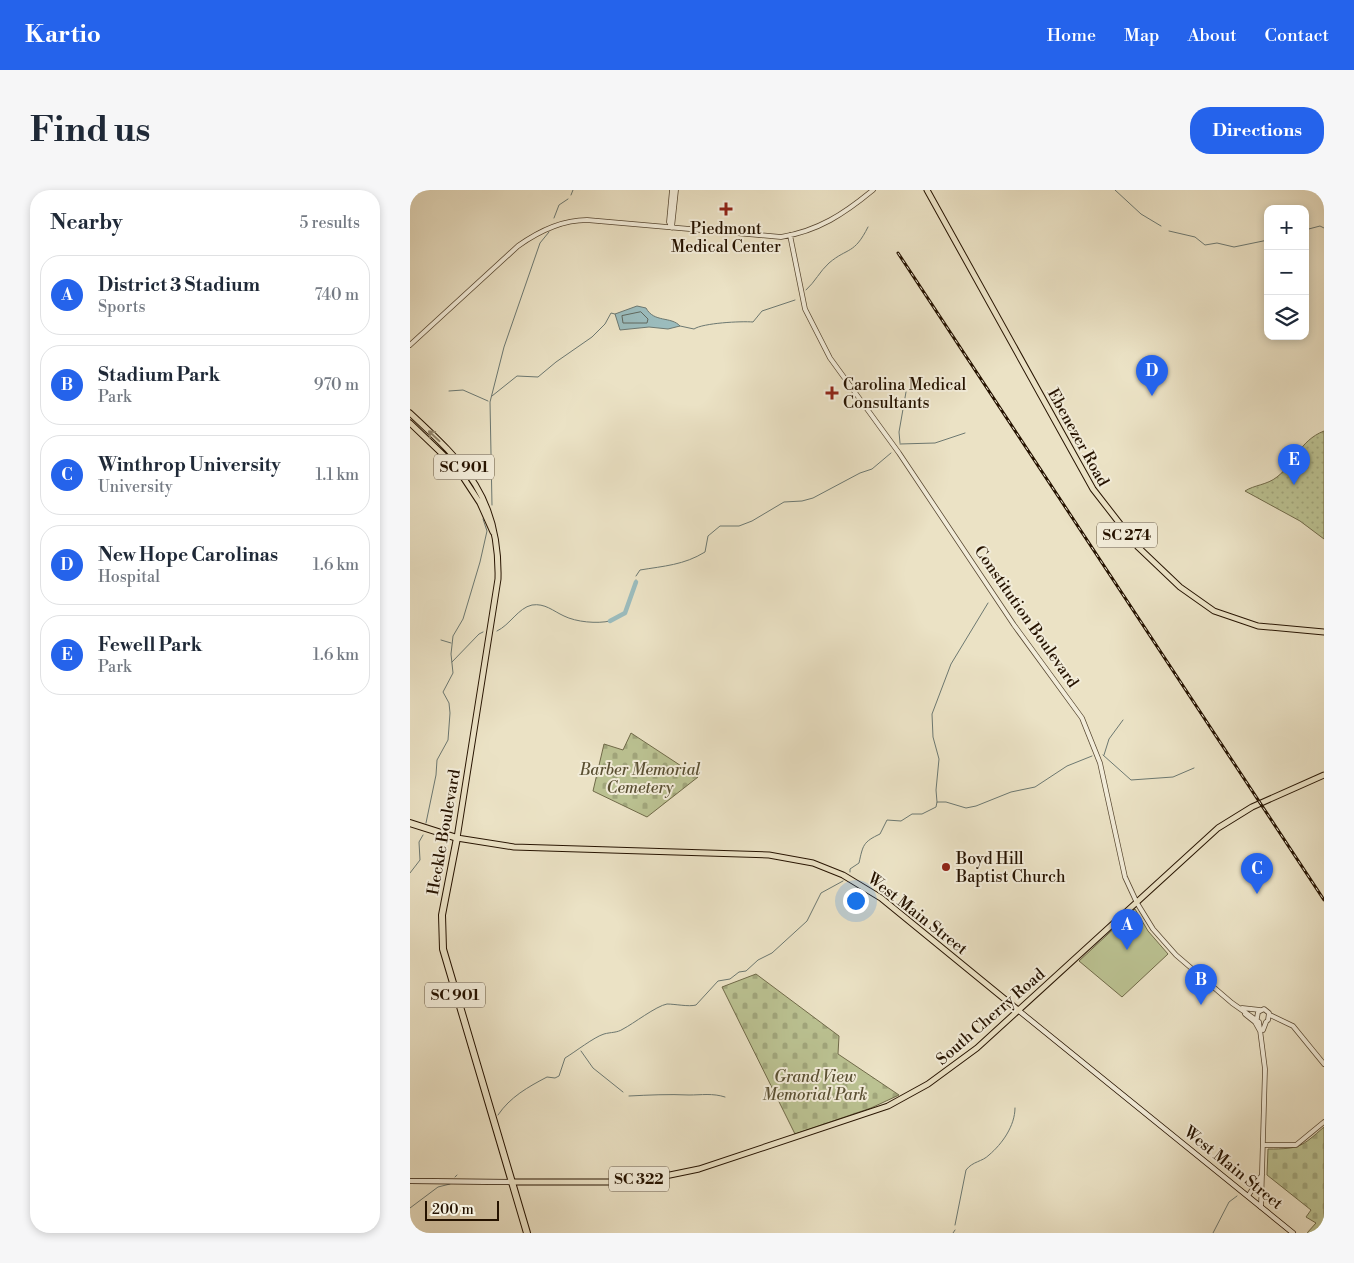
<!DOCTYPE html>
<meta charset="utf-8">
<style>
:root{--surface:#fff;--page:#f6f6f7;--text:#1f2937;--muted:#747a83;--line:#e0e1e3;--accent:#2563eb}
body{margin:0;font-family:"Libre Bodoni",serif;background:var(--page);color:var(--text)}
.controls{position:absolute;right:15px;top:15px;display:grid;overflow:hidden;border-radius:10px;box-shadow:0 2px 8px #0003}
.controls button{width:45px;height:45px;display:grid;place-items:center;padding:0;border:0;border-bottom:1px solid var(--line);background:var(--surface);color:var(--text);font:25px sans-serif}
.scale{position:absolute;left:15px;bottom:12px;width:74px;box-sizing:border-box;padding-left:5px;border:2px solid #261300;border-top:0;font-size:14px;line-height:18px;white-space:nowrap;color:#261300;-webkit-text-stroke:4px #f2ecd9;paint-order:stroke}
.you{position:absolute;left:445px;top:710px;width:18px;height:18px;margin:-12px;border:4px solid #fff;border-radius:50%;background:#1a73e8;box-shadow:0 0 0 8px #1a73e833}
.badge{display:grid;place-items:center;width:32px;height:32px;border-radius:50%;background:var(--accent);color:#fff;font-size:16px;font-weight:700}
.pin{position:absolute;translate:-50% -41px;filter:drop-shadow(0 1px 2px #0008)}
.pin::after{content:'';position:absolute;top:26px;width:18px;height:15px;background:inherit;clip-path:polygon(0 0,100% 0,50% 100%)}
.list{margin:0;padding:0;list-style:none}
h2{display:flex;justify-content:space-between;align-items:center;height:65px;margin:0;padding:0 20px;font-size:21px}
h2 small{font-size:16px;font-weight:400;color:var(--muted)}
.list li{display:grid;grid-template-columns:32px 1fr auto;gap:15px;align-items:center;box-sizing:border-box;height:80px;margin:0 10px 10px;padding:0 10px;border:1px solid var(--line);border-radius:20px}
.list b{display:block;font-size:19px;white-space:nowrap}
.list p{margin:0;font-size:16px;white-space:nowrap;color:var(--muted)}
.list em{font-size:16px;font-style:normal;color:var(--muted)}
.icon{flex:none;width:28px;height:28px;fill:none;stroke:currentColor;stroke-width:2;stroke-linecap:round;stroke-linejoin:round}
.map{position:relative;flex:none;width:914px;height:1043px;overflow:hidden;border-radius:20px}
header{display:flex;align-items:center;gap:30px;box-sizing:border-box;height:70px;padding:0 25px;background:var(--accent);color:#fff}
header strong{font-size:24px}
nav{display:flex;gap:28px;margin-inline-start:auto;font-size:18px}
.intro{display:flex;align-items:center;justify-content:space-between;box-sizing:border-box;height:120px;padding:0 30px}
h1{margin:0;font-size:35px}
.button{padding:12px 22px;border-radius:20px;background:var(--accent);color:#fff;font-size:18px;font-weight:700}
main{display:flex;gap:30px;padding:0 30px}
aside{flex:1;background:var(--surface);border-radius:20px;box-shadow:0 2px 8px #0003}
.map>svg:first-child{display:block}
.grass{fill:url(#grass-dots);stroke:#706a49}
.cemetery{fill:url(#cemetery-stones);stroke:#706a49}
.pitch{fill:#bbc292;stroke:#706a49}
.water{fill:#9bbcbd;stroke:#6c7871}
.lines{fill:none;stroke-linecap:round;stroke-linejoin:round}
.shore{stroke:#60685e;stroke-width:1}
.stream{stroke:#6c7871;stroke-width:1}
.river{stroke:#9bbcbd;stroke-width:4.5}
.tertiary-casing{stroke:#574731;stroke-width:5.5}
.secondary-casing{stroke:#261300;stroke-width:6}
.primary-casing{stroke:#261300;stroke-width:7}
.trunk-casing{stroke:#261300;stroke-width:8}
.tertiary{stroke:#f2ecd9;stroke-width:4}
.secondary{stroke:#f2ecd9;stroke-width:4.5}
.primary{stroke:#ebe2c5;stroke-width:5}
.trunk{stroke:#ebe2c5;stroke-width:6}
.rail-casing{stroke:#261300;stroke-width:3}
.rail{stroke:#f2ecd9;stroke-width:1;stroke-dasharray:4;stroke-linecap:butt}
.oneway{stroke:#92856c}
.poi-dot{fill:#8f2418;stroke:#f2ecd9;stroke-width:2}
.labels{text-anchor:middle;stroke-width:4;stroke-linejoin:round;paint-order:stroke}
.shield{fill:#f2ecd9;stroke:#635441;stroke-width:1}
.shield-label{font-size:15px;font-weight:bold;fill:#261300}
.poi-label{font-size:16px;fill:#261300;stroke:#f2ecd9;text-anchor:start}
.street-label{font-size:16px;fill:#261300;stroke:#f2ecd9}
.park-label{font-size:16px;font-style:italic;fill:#5a5033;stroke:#f2ecd9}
</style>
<header>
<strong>Kartio</strong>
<nav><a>Home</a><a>Map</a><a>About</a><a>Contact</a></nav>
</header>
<div class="intro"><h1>Find us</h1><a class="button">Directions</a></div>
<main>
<aside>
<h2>Nearby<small>5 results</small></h2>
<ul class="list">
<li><span class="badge">A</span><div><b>District 3 Stadium</b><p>Sports</p></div><em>740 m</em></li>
<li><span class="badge">B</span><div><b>Stadium Park</b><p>Park</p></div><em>970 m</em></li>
<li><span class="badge">C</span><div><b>Winthrop University</b><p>University</p></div><em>1.1 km</em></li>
<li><span class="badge">D</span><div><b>New Hope Carolinas</b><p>Hospital</p></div><em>1.6 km</em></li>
<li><span class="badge">E</span><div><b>Fewell Park</b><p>Park</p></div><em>1.6 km</em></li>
</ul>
</aside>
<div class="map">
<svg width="914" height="1043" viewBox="0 0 914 1043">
<defs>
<pattern id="grass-dots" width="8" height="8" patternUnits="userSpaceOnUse" patternTransform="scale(1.25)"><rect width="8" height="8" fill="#bbc292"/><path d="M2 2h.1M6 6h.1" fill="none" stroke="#a1a67c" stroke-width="1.8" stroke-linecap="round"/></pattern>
<pattern id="cemetery-stones" width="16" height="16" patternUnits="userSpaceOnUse" patternTransform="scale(1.25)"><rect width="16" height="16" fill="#bbc292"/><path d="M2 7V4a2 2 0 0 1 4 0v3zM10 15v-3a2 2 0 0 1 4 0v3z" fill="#a1a67c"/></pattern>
</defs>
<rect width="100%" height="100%" fill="#ebe2c5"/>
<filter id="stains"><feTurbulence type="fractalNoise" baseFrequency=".004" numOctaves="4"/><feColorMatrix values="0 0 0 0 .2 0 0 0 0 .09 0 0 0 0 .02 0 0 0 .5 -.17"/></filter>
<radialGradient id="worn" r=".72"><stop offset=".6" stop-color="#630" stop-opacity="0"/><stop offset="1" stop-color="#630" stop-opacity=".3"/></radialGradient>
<path class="grass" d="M914 241V349L890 331 835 301C844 295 857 295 867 287 886 272 889 251 914 241Z"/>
<path class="cemetery" d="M221 543 288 587 237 627 183 601 194 554 213 560Z
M346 784 429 846 428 864 489 905 461 918 385 944 312 797Z
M914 937V1043H897L906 1033 896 1027 901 1020 857 985 858 959C890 959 891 957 914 937Z"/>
<path class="pitch" d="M725 719 738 741 758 764 712 807 669 771Z"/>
<path class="water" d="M227 116 236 118C244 133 261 126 270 136L258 139 239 137 210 140 205 124Z"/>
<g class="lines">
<path class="shore" d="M231 122 238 129 237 133H213L212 126Z"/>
<path class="stream" d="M705 0 731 24 751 36
M161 5 163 0
M144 28 149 15 158 9
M895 40 910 36 914 38
M759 41 785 47 795 55 807 53 824 57 858 50
M396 100C405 92 410 81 419 73 438 57 444 65 458 37
M270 136 284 139C293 133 331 131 343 132L352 121 385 110
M39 201 53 200 78 211
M82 206 107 186 128 187 146 172 182 147 195 134 201 123 205 124
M490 253 489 242 496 202
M490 254 525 253 555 243
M82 315 80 212 94 157 130 53 139 42
M226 386 230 380C254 376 274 375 295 362L298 346 310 336H329L342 331 374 312 392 311 403 308 450 283 462 279 481 263
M226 392V390
M590 400 597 396
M87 441C100 435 108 418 122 415 135 413 143 421 154 426 166 432 187 434 200 431
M31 450 41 453
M42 472 69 444 73 442
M693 565 721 590 763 587 784 578
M694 565 699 549 713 530
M527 612 526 600 529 569 523 547 522 524 541 474 578 413
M16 633 26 585 27 570 38 550 40 523 39 513 33 502 43 483 41 464 43 446 53 429 70 372 77 341 73 329
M440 682V679L449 673C453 655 453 652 470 644L477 630 491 631 502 624H512L526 617 527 612H536L556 618 566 616 601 602 625 597 657 576 682 566
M0 683 10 670 9 652 13 645
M171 861 183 878 213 902
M219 906C239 905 259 904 279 905 291 905 303 903 315 907
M88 925C100 907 118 897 137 887L145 888 149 886 155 868C165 862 184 847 194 844 201 842 207 843 213 839 223 834 246 816 257 814 265 814 279 817 286 815L308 791 320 789 329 782 336 781 348 770 362 763 397 731 411 703 433 691
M45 987 47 985
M0 1018 28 997 40 994
M545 1035 556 980C563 971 572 972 579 965 592 954 605 936 605 918
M543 1043 545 1040
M803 1043 819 1012 827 1006"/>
<path class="river" d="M200 431 215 423 226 392"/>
<defs>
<path id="tertiary" d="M262 37 266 0
M262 38 259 32 262 0
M380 45 395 119 420 168 489 263 604 435 672 528 690 573 715 687 727 713 743 739 766 765 822 813 849 832 855 879 851 1017
M0 155 108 56C129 41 151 30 177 30L371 47C408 41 434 24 463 0
M832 818 850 820
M835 824 845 832 850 841
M860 825 883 836 914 874
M847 828 848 822 854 819 859 823 858 830
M853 840 856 832
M853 955H886L914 932
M838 1006 852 985"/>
<path id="secondary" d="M608 820 883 1043
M0 991 102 992"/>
<path id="primary" d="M517 0 683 299 728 357 770 397 804 421 848 436 914 442
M0 223C55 274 90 308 88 389L47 648 104 657 359 665 403 673 433 685 471 708 608 820
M0 233 47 278 70 313 83 342
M102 992H202L255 986 289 979 478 916 518 894 567 858 808 638 842 617 914 585"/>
<path id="trunk" d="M0 633 47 648 32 725 33 759 117 1043"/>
</defs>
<use href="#tertiary" class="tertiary-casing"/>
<use href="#secondary" class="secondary-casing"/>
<use href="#primary" class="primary-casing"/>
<use href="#trunk" class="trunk-casing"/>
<use href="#tertiary" class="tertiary"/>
<use href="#secondary" class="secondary"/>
<use href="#primary" class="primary"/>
<use href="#trunk" class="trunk"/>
<defs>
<path id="rail" d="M488 63 914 710"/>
</defs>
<use href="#rail" class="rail-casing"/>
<use href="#rail" class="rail"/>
</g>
<defs><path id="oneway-shaft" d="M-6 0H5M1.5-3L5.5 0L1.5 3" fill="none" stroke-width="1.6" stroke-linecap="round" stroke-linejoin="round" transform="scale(1.25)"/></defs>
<use class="oneway" href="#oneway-shaft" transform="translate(24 246) rotate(-137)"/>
<g class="poi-dot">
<path d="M313.5 11.5h5v5h5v5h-5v5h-5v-5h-5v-5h5z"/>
<path d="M419.5 195.5h5v5h5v5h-5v5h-5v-5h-5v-5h5z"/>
<circle cx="536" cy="677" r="5"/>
</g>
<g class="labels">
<g class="shield">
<rect x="24" y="264.5" width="60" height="25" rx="4"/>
<rect x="687" y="332.5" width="60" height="25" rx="4"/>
<rect x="15" y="792.5" width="60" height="25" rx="4"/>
<rect x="199" y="976.5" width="60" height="25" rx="4"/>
</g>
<g class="shield-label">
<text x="54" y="282">SC 901</text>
<text x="717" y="350">SC 274</text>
<text x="45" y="810">SC 901</text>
<text x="229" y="994">SC 322</text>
</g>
<g class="poi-label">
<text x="316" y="44" text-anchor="middle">Piedmont<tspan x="316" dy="18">Medical Center</tspan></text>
<text x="433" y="200">Carolina Medical<tspan x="433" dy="18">Consultants</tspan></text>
<text x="546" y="674">Boyd Hill<tspan x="546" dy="18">Baptist Church</tspan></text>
</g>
<g class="street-label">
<text transform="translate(669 247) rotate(61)" y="6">Ebenezer Road</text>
<text transform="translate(617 426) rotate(55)" y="6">Constitution Boulevard</text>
<text transform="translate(33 642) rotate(-80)" y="6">Heckle Boulevard</text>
<text transform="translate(508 723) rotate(38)" y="6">West Main Street</text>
<text transform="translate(580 826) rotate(-41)" y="6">South Cherry Road</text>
<text transform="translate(824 977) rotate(39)" y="6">West Main Street</text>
</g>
<g class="park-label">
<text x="230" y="585">Barber Memorial<tspan x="230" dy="18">Cemetery</tspan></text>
<text x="405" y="892">Grand View<tspan x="405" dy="18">Memorial Park</tspan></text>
</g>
</g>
<rect width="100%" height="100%" filter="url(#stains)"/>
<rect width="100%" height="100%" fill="url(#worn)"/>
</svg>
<div class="controls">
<button>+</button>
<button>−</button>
<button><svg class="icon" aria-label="layers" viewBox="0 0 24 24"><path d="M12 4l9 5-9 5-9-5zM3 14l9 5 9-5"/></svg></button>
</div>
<div class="scale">200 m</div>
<div class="you"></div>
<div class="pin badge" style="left:717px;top:760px">A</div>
<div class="pin badge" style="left:791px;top:815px">B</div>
<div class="pin badge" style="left:847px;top:704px">C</div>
<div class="pin badge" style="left:742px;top:206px">D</div>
<div class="pin badge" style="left:884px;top:295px">E</div>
</div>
</main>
